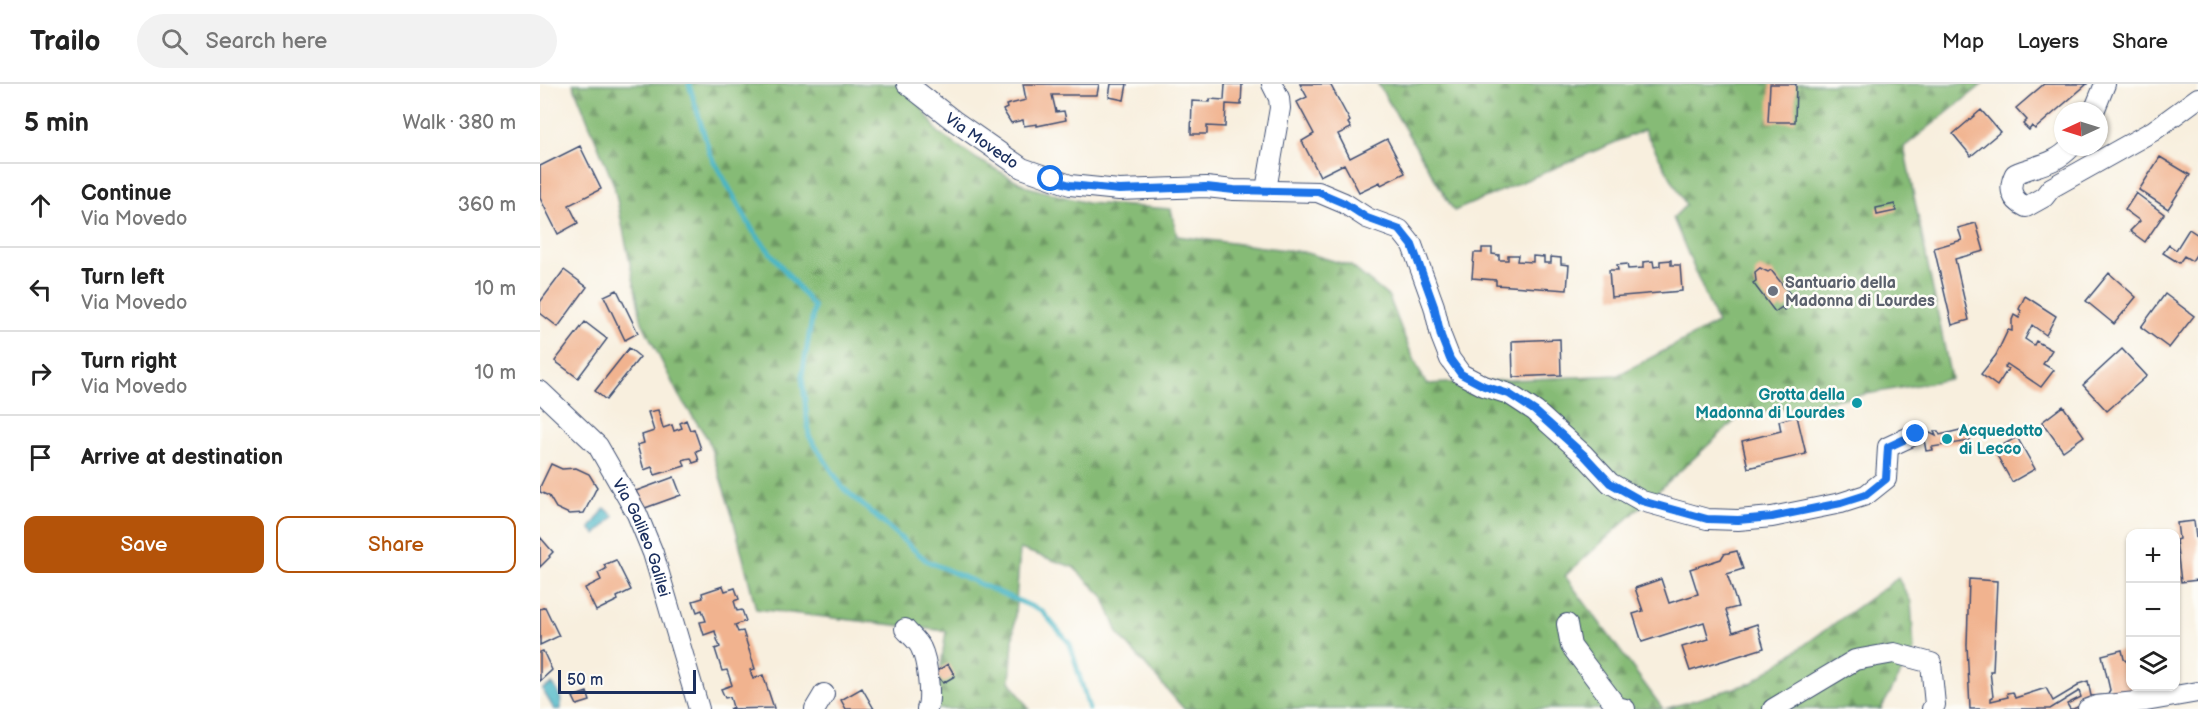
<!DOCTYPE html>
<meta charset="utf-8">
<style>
:root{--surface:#fff;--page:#f2f2f2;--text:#222;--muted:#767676;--line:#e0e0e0;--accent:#b45309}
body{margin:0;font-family:"Balsamiq Sans",sans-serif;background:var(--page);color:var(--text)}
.controls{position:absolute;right:18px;bottom:18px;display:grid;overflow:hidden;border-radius:12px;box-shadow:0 2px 4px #0004}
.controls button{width:54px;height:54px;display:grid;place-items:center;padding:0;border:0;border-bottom:2px solid var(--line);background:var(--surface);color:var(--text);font:30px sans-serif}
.compass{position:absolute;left:1514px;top:18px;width:54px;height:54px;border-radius:50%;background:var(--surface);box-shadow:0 2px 4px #0004;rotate:266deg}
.scale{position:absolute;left:18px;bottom:15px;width:138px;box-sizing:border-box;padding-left:6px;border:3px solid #1b2f5e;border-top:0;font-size:16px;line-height:21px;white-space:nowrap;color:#1b2f5e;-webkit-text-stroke:4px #fdfcf7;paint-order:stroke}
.stop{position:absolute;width:18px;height:18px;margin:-14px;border:4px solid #1a73e8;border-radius:50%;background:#fff}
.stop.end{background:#1a73e8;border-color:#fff;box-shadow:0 2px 6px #0008}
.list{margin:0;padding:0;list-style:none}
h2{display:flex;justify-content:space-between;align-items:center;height:78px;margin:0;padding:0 24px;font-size:26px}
h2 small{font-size:20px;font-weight:400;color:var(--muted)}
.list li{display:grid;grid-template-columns:39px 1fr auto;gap:18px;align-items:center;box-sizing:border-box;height:84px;padding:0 24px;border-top:2px solid var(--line)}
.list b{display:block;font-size:22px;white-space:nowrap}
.list p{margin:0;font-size:20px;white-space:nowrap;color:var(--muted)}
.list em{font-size:20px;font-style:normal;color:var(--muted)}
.actions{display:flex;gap:12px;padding:18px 24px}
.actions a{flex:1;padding:14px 0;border:2px solid var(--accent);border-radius:12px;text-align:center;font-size:21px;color:var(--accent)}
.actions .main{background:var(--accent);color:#fff}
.icon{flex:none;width:33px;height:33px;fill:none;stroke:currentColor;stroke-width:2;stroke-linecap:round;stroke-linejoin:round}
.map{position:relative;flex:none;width:1658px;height:625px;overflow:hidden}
header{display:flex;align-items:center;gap:36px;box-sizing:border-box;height:84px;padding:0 30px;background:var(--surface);border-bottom:2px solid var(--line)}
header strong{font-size:28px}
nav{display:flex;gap:33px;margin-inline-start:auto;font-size:21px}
.search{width:420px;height:54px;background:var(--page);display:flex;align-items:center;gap:15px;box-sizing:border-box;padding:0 21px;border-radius:33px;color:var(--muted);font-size:22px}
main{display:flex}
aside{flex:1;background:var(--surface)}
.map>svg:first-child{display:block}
.forest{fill:url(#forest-firs);stroke:#50756a;stroke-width:1.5}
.water{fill:#49b5c5;stroke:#327292;stroke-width:1.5}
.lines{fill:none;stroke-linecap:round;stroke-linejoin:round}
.stream{stroke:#49b5c5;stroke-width:5}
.building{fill:#f1b38f}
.minor-casing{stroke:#3c4c71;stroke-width:22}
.minor{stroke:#fff;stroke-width:20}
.route{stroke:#1a73e8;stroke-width:8}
.worship-dot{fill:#6b7280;stroke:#fdfcf7;stroke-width:2}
.culture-dot{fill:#0f9aa8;stroke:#fdfcf7;stroke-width:2}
.labels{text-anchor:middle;stroke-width:5;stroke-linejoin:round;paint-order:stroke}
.street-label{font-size:16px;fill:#1b2f5e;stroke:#fdfcf7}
.worship-label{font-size:16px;font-weight:bold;fill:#5b616d;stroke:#fdfcf7;text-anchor:start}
.culture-label{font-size:16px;font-weight:bold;fill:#0d838f;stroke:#fdfcf7;text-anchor:end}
</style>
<header>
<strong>Trailo</strong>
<div class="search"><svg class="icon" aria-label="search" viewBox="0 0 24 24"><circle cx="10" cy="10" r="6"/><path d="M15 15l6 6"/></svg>Search here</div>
<nav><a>Map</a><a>Layers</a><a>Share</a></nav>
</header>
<main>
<aside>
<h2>5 min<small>Walk · 380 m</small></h2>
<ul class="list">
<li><svg class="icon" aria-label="ahead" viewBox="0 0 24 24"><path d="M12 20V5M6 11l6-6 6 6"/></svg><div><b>Continue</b><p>Via Movedo</p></div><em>360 m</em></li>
<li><svg class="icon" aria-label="left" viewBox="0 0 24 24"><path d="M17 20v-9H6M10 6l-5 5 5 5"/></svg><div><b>Turn left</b><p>Via Movedo</p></div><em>10 m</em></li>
<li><svg class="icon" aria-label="right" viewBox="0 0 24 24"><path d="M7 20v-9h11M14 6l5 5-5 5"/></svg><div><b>Turn right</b><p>Via Movedo</p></div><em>10 m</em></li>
<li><svg class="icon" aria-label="arrive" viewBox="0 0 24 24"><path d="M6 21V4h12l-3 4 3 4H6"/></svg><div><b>Arrive at destination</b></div></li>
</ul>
<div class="actions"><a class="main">Save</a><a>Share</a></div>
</aside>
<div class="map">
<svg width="1658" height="625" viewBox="0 0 1658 625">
<defs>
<pattern id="forest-firs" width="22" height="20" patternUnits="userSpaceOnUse" patternTransform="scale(1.5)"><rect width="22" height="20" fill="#86bb76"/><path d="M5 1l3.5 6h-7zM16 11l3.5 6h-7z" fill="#6d9864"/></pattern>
</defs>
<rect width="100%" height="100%" fill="#fdfcf7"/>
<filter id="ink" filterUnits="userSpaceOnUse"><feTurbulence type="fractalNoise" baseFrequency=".0167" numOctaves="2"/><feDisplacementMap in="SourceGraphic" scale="12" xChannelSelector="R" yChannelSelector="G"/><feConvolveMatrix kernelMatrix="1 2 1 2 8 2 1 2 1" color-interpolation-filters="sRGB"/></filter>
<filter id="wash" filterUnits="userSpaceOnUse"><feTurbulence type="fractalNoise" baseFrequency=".008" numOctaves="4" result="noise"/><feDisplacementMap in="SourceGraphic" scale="24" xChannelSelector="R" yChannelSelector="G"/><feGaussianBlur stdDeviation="1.35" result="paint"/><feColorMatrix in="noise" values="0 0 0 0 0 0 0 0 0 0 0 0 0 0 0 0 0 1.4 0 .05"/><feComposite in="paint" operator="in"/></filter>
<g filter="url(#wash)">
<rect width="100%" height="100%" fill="#f8efde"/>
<path class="forest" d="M33 0H366L398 48 437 75 488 103 547 119 631 125 637 152 763 168 811 182 849 213 868 262 886 300 1078 291 1177 239 1133 134 1146 121 1104 46 914 127 838 0H1443L1364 63 1411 295 1199 333 1025 492 1123 625H644L579 551 563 512 533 483 480 465 470 597 489 625H395L406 547 216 525 193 434 168 355 139 312 102 238 74 101Z
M1358 494 1371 518 1374 566 1341 625H1125L1211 599Z"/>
<path class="water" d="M65 424 74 432 56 451 50 444Z
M12 600C20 607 22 615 21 625H14L2 605Z"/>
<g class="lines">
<path class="stream" d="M149 0 170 70 213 147 274 223 262 292 269 352 303 404 387 477 502 527 530 560 549 625"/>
</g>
<g id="blocks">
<path class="building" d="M483 0H559L557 11H512L516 28 524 27 526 36 497 42V40L484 42 483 36 471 39 463 26 467 24 466 21 486 16Z
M571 0H587L584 16 569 13Z
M685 0H702L701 21 686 20 685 43 667 42V50H651L652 17 670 18V15L684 16Z
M760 0H790L810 37 808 39 811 44 798 50 810 74 847 55 865 89 841 101 840 98 819 108 804 80 780 92 762 57 774 50 757 18 767 13Z
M1230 0H1256L1255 38H1228Z
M1504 0H1547L1495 45 1492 42 1489 46 1483 40 1487 36 1476 24Z
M1441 26 1460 48 1431 72 1413 50Z
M40 62 61 105 29 121 38 139 18 150 0 114V82Z
M1620 73 1650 91 1628 125 1599 106Z
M1596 109 1624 130 1605 158 1590 147 1600 137 1585 126Z
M1355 120 1356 127 1337 131 1336 124Z
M1436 139 1444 167 1415 175 1429 236 1412 241 1394 164 1422 156 1418 144Z
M1649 145 1658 151V168L1652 177 1644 172 1639 179 1623 169 1629 161 1636 166Z
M942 164H952V170L959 171V176H968V171H978L977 177 993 178V172L1004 173V179H1011V173L1021 174V180L1029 181 1027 206 956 201V196L932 194 934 169H942Z
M1131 176V181H1140L1142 207 1071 213 1069 186H1078L1077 181 1087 180 1088 185 1103 184V178L1113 177 1114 183 1120 182V177Z
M1220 184 1228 188 1231 186 1253 214 1247 219 1249 222 1244 226 1242 223 1235 228 1213 199 1216 197 1215 188Z
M24 186 47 203 18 243 0 229V218Z
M1569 189 1596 213 1574 240 1546 217Z
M77 206 98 249 85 256 64 212Z
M1625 210 1654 232 1629 264 1601 243Z
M1485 212 1516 232 1506 251 1492 241 1485 255 1494 261 1496 257 1512 266 1503 280 1514 286 1501 303 1467 280 1465 283 1468 285 1457 302 1441 290 1456 271 1468 246 1472 247V236L1474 231 1479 234 1481 227 1479 225Z
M45 238 67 255 38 294 15 277Z
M1020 255 1021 291 973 293 972 257Z
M89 264 100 273 66 316 55 307Z
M1582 265 1607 292 1567 327 1543 301Z
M1523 322 1544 352 1523 367 1502 338Z
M118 326 123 344 132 341 134 347 142 344 140 339 146 336 150 346 154 345 161 365 156 367 159 377 153 379 151 374 145 375 143 376 145 382 115 391 112 383 104 386 97 361 104 359 102 351 114 347 108 328Z
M1257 332 1266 370 1208 384 1202 357 1241 347 1239 337Z
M1428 344 1430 357 1392 363 1393 366 1386 367 1383 350 1390 349 1396 352 1394 347H1398L1400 351Z
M1477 353 1495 385 1472 398 1454 366Z
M11 380 22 385 36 384 49 390 57 403 44 429 29 430 16 424 9 412 0 408V403Z
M134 393 141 411 105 424 96 407Z
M1654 437 1656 454 1658 453V496L1641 498 1636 456 1639 455 1637 439Z
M0 453 13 468 9 472 10 473 0 483Z
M1197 467 1203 485 1187 490 1198 523 1186 526 1193 548 1217 540 1224 564 1150 587 1142 563 1169 555 1164 538 1102 558 1093 530 1103 527 1095 504 1121 495 1129 519 1158 510 1150 485 1181 475 1184 470Z
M76 476 91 506 77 513 78 516 56 527 45 504 61 496 58 489 66 485 64 481Z
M1429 495 1457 497 1453 587H1450L1453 613 1451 614V617L1468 613 1467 609 1473 608 1475 614 1506 604 1513 617 1538 602V600L1548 597 1551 612 1567 611 1570 606 1562 571 1582 566 1584 575 1587 578 1590 577V602H1615L1616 609 1542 621 1533 625H1530L1527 620 1541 613 1539 607 1510 625H1430L1427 561Z
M183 502 185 507 195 504 199 515 194 517 197 527 202 526 206 537 195 541 198 548 203 547 215 585 210 586 213 595 223 591 234 624 189 625 193 623 190 613 185 614 181 605 192 601 187 586 182 587 175 565 180 563 177 555 175 547 164 551 160 538 166 537 162 526 157 528 153 517 163 514 162 509Z
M5 523 19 552 0 561V525Z
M3 567 12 586 0 597V568Z
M408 580 415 592 403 599 395 588Z
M322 604 334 625H306L301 616Z
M47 608 50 617 37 621 33 613Z"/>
</g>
</g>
<g filter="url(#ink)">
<use href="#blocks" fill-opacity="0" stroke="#3c4c71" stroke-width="1.5"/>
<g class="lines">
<defs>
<g id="minor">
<path id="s1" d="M367 0 413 36 482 84 530 101 579 106 666 103 694 106 778 108 804 119 827 134 860 146 872 161 894 222 901 252 910 275 921 290 944 302 969 310 995 327 1044 371 1070 399 1102 417 1167 435 1198 436 1232 433 1301 419 1326 411 1346 395 1348 363 1376 350"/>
<path d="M1554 27 1565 0"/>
<path d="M1531 63C1515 81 1495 81 1475 90 1468 104 1471 116 1486 123L1504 113 1511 104 1613 47 1658 14"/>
<path d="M726 106 740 24 739 14 732 0"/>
<path id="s2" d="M0 307 58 362 97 430 113 469 159 625"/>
<path d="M1027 540 1031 562 1077 623 1085 625"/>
<path d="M365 545C370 551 378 557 381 564 387 576 392 613 387 625"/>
<path d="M275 625 284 610"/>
<path d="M1233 625 1315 576 1354 569 1391 579 1395 621 1392 625"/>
<path d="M1548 625 1556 622 1606 617 1658 608"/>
</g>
</defs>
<use href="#minor" class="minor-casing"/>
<use href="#minor" class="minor"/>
</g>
</g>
<g class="lines" filter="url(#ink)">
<path class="route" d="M511 95 530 101 579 106 666 103 694 106 778 108 804 119 827 134 860 146 872 161 894 222 901 252 910 275 921 290 944 302 969 310 995 327 1044 371 1070 399 1102 417 1167 435 1198 436 1232 433 1301 419 1326 411 1346 395 1348 363 1376 350"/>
</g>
<circle class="worship-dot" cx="1233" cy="207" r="6"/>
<g class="culture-dot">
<circle cx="1317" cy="319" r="6"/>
<circle cx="1407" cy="355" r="6"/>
</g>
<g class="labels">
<g class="street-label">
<text dy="6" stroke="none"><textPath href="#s1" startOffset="94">Via Movedo</textPath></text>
<text dy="6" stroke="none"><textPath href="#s2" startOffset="182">Via Galileo Galilei</textPath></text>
</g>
<g class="worship-label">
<text x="1245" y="204">Santuario della<tspan x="1245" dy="18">Madonna di Lourdes</tspan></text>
</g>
<g class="culture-label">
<text x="1305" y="316">Grotta della<tspan x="1305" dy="18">Madonna di Lourdes</tspan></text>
<text x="1419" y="352" text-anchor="start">Acquedotto<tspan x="1419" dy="18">di Lecco</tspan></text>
</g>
</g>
</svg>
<div class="controls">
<button>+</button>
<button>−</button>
<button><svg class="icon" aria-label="layers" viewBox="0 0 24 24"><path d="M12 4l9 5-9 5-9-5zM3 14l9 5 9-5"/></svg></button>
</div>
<svg class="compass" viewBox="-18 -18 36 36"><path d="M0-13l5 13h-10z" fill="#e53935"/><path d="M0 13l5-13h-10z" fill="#767676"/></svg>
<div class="scale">50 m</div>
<div class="stop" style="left:511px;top:95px"></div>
<div class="stop end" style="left:1376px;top:350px"></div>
</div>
</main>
